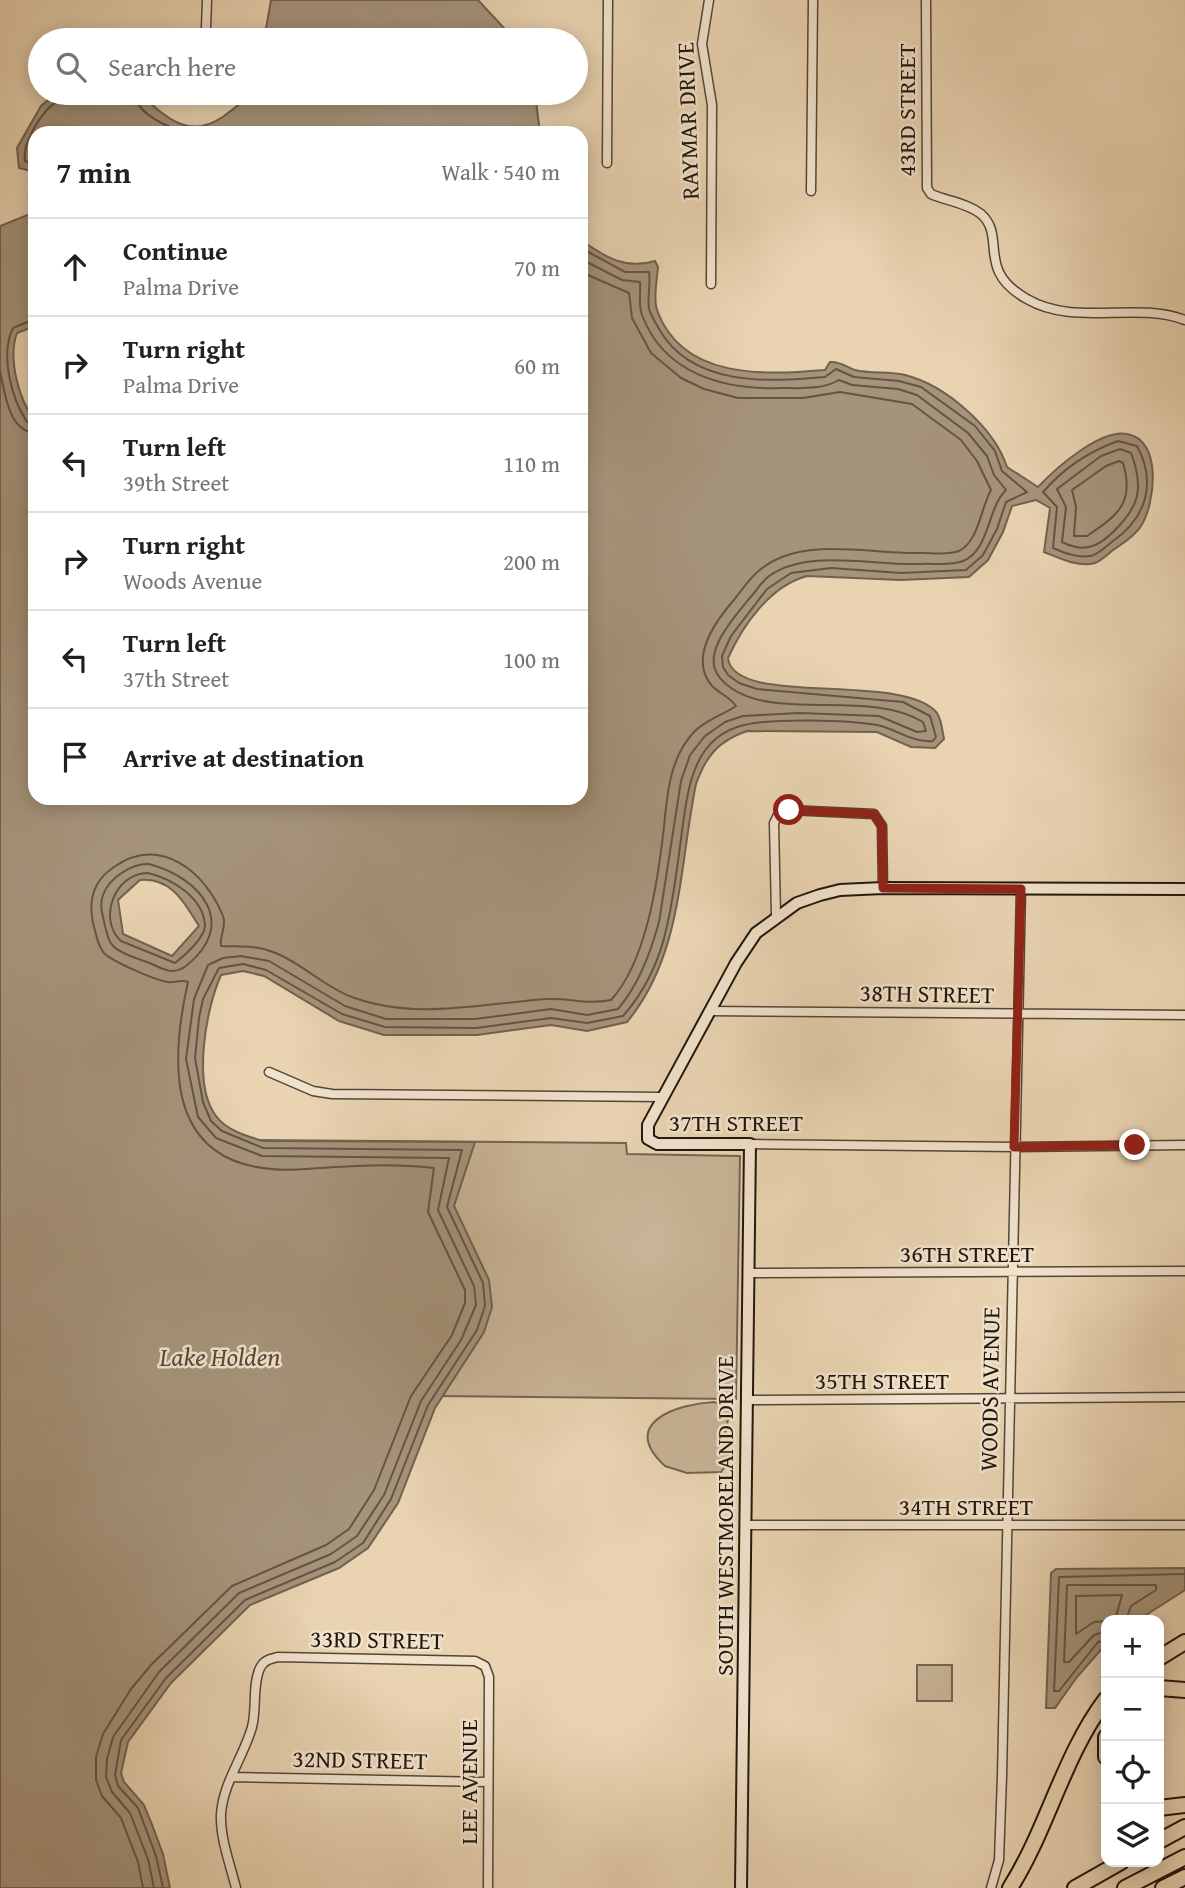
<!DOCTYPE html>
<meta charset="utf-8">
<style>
:root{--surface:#fff;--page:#f6f6f6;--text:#202124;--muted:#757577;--line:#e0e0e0}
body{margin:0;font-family:"Gentium Book Plus",serif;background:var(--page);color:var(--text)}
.controls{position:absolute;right:21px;bottom:21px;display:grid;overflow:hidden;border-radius:14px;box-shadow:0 4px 18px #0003}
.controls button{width:63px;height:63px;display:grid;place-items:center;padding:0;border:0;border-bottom:2px solid var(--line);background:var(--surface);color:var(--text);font:35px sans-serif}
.stop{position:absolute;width:21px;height:21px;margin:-16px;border:5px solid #8f2418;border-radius:50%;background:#fff}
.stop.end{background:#8f2418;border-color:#fff;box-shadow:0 2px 7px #0008}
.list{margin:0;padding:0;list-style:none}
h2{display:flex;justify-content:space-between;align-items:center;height:91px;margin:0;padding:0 28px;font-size:30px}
h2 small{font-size:23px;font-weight:400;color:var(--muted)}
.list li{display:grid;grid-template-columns:46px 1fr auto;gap:21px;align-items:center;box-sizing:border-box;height:98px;padding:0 28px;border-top:2px solid var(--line)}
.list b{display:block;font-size:26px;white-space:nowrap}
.list p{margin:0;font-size:23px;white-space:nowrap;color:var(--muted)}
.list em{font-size:23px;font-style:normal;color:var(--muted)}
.icon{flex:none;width:38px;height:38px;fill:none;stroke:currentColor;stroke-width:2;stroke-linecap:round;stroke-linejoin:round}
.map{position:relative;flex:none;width:1185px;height:1888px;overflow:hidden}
.search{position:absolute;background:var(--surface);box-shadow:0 4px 18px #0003;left:28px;top:28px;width:560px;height:77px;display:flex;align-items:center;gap:18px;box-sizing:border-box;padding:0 24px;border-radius:38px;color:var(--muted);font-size:26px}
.panel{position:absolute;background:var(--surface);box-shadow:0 4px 18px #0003;left:28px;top:126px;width:560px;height:679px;border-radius:21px}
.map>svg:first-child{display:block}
.green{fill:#c7b395;stroke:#746452;stroke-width:2}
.water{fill:#a5937a;stroke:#71614f;stroke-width:2;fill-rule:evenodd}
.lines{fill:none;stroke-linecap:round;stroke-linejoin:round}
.shore{stroke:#645444;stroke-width:2}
.street-casing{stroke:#544537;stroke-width:11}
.secondary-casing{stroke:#22160e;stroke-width:14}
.highway-casing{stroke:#22160e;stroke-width:18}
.street{stroke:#f1e2cc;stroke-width:8}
.secondary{stroke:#f1e2cc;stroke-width:10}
.highway{stroke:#e9d3b1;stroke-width:14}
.route{stroke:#8f2418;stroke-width:9}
.labels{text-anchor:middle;stroke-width:5;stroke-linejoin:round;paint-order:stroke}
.street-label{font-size:24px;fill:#22160e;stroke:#f1e2cc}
.water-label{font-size:26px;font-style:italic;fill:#564839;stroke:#f1e2cc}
</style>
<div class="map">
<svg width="1185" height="1888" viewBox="0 0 1185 1888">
<rect width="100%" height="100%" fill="#e9d3b1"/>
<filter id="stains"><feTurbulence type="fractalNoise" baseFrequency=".00286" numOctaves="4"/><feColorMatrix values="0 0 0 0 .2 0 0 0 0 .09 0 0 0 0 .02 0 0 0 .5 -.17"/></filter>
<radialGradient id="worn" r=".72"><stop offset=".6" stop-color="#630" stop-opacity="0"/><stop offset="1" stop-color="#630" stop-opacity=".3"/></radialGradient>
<path class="green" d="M241 1140 626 1143 627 1154 740 1156 736 1399 239 1394Z
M714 1402 727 1406 730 1410 724 1439 730 1460 721 1472 687 1473 665 1466C618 1423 677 1404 714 1402Z
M917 1665H952V1701H917Z"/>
<path class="water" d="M271 0H478L515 40H264Z
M138 93C165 115 187 142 224 116 234 108 242 104 248 93H535L540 133H35V172L19 168 17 148 41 106 55 94Z
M35 212V326L17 333C8 357 18 400 35 420V798H581V240C605 257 625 270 655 261L658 267C657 280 653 298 657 310 682 380 765 375 825 370L830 362C840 361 846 367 855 370 871 374 889 371 905 375 945 385 994 427 1007 467L1038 487C1056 468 1100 429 1127 434 1163 440 1155 504 1141 526 1135 536 1122 544 1113 550 1108 554 1101 561 1095 563 1079 568 1059 558 1044 552L1050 508 1036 500 1012 506 1003 532 988 560 969 577 901 580 807 576C770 586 743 625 728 658 733 708 903 671 937 713 942 721 942 730 944 739L935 748 911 747 877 732 747 731C718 741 706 756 696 784 679 866 683 954 627 1022L587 1031 551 1025 477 1035H384L339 1021 264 976 243 971 221 975C206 1008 192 1085 216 1116 227 1131 247 1136 263 1141L475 1142 454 1206 489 1280 492 1307 484 1332 435 1408 398 1503 368 1548 339 1568 250 1605 171 1683 128 1742 121 1773 124 1782 144 1805 151 1822 163 1854 170 1888H0V226ZM140 880C172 877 185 904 199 926L172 956 123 934 118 900Z
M1185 1568V1590L1138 1620H1106V1644L1077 1677 1055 1708H1046L1051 1573 1056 1569Z"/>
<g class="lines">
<path class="shore" d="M134 93C137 115 169 128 188 133
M35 165 25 161C22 146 37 121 47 110 53 103 59 102 60 93
M35 319 13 328C0 354 11 398 27 422L35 424
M0 371C5 392 8 431 35 433
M1118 441 1137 446C1157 483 1146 518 1113 541 1106 546 1098 555 1090 556 1077 558 1065 553 1053 548L1057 507 1043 492C1063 469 1090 451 1118 441Z
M1120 449 1131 453C1136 466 1140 482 1137 496 1133 514 1107 543 1089 547 1080 549 1070 546 1062 542L1066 507 1057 489 1101 456Z
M1119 461 1123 463C1135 503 1118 515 1087 536H1074L1076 507 1072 490 1106 466Z
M149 864C201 878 239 924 186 966 174 975 164 970 152 964 140 959 122 955 113 946 108 941 107 933 105 926 103 916 99 905 103 895 109 878 132 863 149 864Z
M148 873C172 879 203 897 205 925 206 937 183 957 175 963L121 941C97 919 115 873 148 873Z
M1106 1621 1094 1622 1076 1634V1596L1122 1595 1115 1620
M1106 1631 1094 1635 1069 1662H1064L1067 1585H1156V1590L1131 1606 1126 1620
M1106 1640 1098 1642 1059 1691H1054L1059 1577 1185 1574
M143 1888 138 1862 121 1818 102 1796 96 1780V1757L103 1734 131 1689 151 1665 232 1586 326 1545 349 1529 374 1490 411 1396 452 1335 465 1303V1290L428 1212 434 1168C392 1163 348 1166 306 1169 174 1179 165 1084 188 982 182 979 175 983 168 982 155 980 113 962 104 953 97 945 96 933 93 923 88 899 94 880 114 867 160 835 205 871 223 916 227 927 219 937 221 946 239 947 256 945 273 952 301 962 324 987 352 997 416 1021 482 1003 548 999 571 998 586 1005 611 1000 647 961 658 879 664 827 667 794 670 756 695 731 707 719 723 715 736 706 731 698 719 693 712 686 689 659 714 623 733 601 742 590 750 577 761 569 804 535 870 555 922 553 932 553 950 555 959 551 979 541 981 507 991 490L977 461 961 440 912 404 840 392 803 398H738L704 389 681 378 651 353 632 318 629 293 581 272
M154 1888 148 1859 130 1813 112 1792 106 1777 107 1759 113 1737 159 1672 239 1593 331 1554 357 1536 384 1495 421 1401 461 1340 476 1305 474 1286 438 1210 449 1158 262 1156 216 1138 198 1117 186 1059 194 999 208 965 223 958 241 956 269 961 345 1006 386 1019H475L551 1009 587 1015 618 1009C639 984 650 954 659 922L681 781 690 755 705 736 725 722 743 716 799 713 879 716 917 732 926 731 923 722C870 689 778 721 731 688 714 676 709 663 718 643 725 627 737 614 748 600 756 592 760 583 769 576 808 548 873 566 920 564 932 563 952 566 963 561 990 550 987 508 1006 490L994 475 987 456 968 433 917 395 898 389 852 385 839 380C822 390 800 388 781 388 724 390 664 374 642 315 638 305 641 293 640 282L622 280 581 259
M163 1888 156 1856 138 1808 118 1786 115 1775 121 1740 166 1678 245 1600 335 1562 363 1543 391 1499 428 1405 477 1330 485 1306 483 1283 447 1207 462 1150 263 1148 222 1131 211 1121 203 1102 195 1058 199 1018 203 999 219 968 243 964 266 970 342 1014 385 1027 476 1028 551 1018 587 1023 623 1016C645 991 660 959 667 926 674 896 678 862 682 831 688 788 693 737 744 725 774 718 847 720 877 725 897 729 912 743 933 741L936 737 930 716 903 702 757 689 739 683 728 675 723 667 722 656 731 636 767 589 791 573 831 568 901 573 966 570 983 555 997 529 1006 502 1027 492 1002 471 995 451 975 426 921 387 899 381 854 377 836 369 825 377C768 382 692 387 659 329 656 323 651 316 649 309 647 297 651 284 649 272H625L581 248"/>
<defs>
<path id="street" d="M709 0 702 44 712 105 711 284
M926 0 927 188 931 194C947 201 967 203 981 214 1007 237 975 270 1027 299 1075 327 1134 301 1185 320
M206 28 207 0
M607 163 608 0
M811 191 813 0
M776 916 774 823 778 815 789 810 874 814 882 826 883 888
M710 1011 1185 1015
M269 1072 313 1091 332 1094 662 1097
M750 1144 1014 1147 1185 1145
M748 1273 1185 1271
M747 1400 1185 1397
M747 1525H1185
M232 1777 487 1782
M236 1888C230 1864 220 1838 221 1814 223 1783 244 1756 252 1727 257 1709 252 1685 260 1668 264 1660 270 1659 278 1657L475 1661 485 1666 489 1677 488 1888
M991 1888 999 1860 1002 1776 1021 889"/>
<path id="secondary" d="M741 1888 750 1144H657L648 1139V1125L736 963 756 933 797 903 820 895 840 890 883 888 1185 889"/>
<path id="highway" d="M1159 1658 1185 1642
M1159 1688 1185 1690
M1106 1737V1757
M1159 1808 1185 1805
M1159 1841 1185 1827
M1010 1888C1048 1828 1063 1756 1106 1699
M1075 1888 1121 1862
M1125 1888 1185 1857
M1163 1888 1185 1877"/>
</defs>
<use href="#street" class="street-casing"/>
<use href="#secondary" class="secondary-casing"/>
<use href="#highway" class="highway-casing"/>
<use href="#street" class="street"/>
<use href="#secondary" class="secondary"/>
<use href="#highway" class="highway"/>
</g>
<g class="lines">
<path class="route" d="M789 810 874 814 882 826 883 888 1021 889 1014 1147 1135 1145"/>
</g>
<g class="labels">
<g class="street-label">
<text transform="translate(907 110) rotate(-90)" y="8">43RD STREET</text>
<text transform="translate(688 121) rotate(-92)" y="8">RAYMAR DRIVE</text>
<text transform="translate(927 994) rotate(1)" y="8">38TH STREET</text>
<text x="736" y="1131">37TH STREET</text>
<text x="967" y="1262">36TH STREET</text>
<text x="882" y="1389">35TH STREET</text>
<text transform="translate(990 1389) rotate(-89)" y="8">WOODS AVENUE</text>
<text x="966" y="1515">34TH STREET</text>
<text transform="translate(725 1516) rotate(-90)" y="8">SOUTH WESTMORELAND DRIVE</text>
<text transform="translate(377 1640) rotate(1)" y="8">33RD STREET</text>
<text transform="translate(360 1760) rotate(1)" y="8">32ND STREET</text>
<text transform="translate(469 1782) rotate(-90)" y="8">LEE AVENUE</text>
</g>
<g class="water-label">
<text x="220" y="1366">Lake Holden</text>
</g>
</g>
<rect width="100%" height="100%" filter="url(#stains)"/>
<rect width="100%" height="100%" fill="url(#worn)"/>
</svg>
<div class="controls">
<button>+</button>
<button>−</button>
<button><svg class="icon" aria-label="locate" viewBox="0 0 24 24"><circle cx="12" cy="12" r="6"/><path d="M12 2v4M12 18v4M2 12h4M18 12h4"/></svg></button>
<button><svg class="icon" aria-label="layers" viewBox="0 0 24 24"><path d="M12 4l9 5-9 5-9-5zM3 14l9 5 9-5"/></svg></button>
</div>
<div class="stop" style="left:789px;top:810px"></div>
<div class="stop end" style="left:1135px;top:1145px"></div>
<div class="search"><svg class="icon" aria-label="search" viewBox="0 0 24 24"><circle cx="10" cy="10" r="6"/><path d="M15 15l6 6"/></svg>Search here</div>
<section class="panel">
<h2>7 min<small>Walk · 540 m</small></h2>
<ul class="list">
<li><svg class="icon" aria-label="ahead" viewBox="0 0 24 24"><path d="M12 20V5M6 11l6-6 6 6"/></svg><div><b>Continue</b><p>Palma Drive</p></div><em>70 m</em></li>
<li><svg class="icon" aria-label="right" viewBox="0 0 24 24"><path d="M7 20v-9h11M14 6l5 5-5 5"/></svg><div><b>Turn right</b><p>Palma Drive</p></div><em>60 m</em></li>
<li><svg class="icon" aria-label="left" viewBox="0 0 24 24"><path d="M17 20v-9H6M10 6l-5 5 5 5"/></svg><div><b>Turn left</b><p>39th Street</p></div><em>110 m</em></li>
<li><svg class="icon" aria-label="right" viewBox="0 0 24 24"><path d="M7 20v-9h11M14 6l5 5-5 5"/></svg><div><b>Turn right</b><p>Woods Avenue</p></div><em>200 m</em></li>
<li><svg class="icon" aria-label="left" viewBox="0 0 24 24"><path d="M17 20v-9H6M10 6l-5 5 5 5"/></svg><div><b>Turn left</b><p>37th Street</p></div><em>100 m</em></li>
<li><svg class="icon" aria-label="arrive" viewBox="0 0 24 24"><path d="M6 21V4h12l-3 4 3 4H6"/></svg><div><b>Arrive at destination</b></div></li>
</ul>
</section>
</div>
